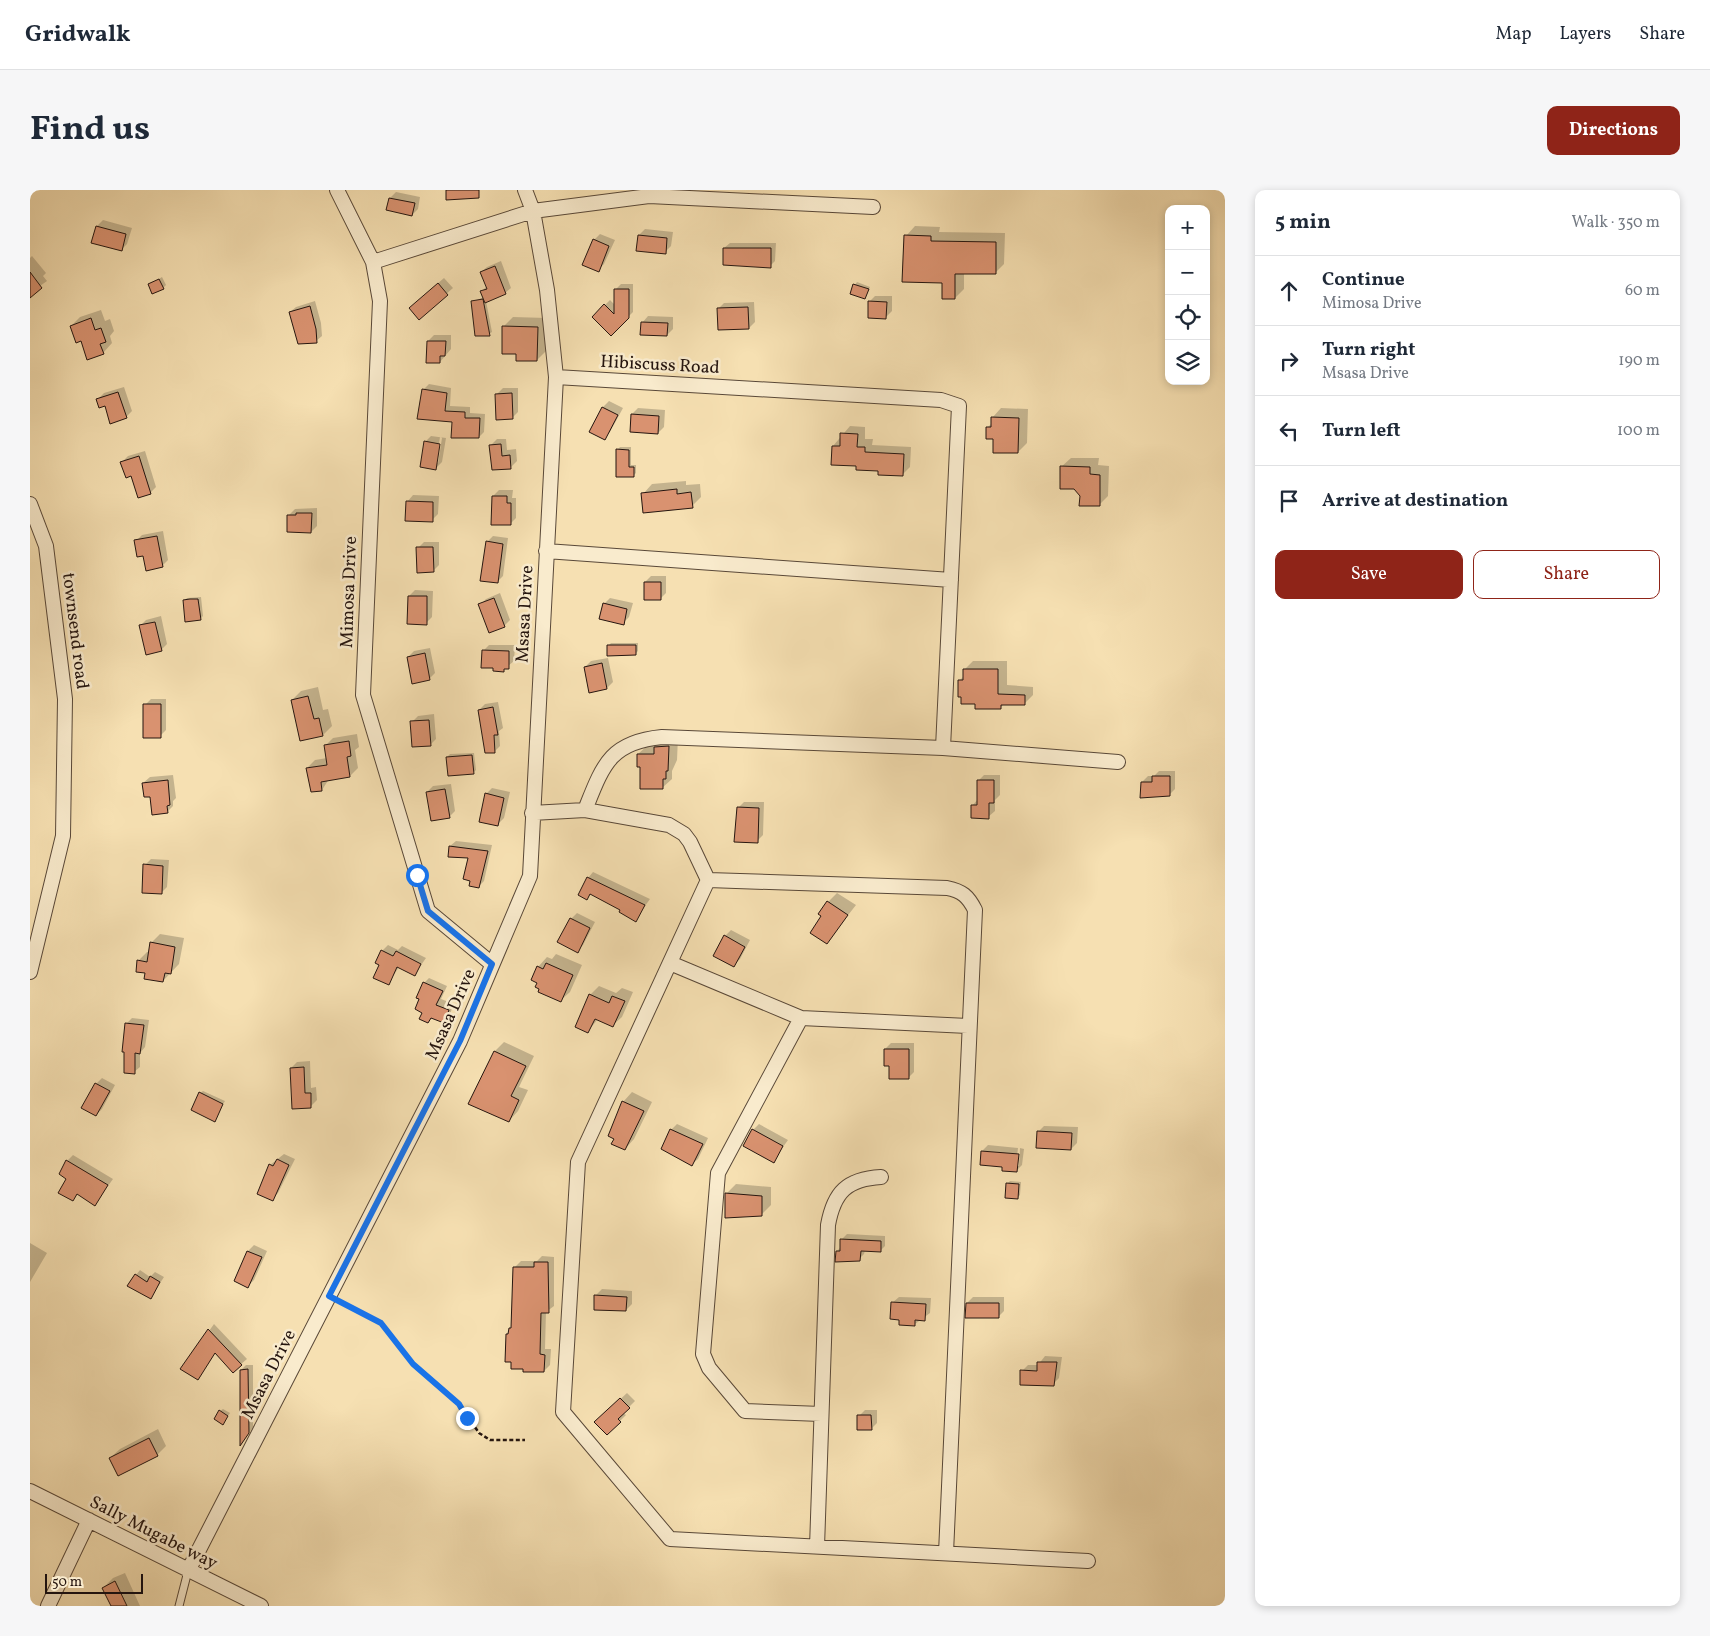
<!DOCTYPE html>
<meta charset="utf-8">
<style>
:root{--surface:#fff;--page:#f6f6f7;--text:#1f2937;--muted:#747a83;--line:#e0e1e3;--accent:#8f2418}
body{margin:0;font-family:Vollkorn,serif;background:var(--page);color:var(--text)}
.controls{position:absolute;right:15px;top:15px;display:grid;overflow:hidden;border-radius:10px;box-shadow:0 2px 8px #0003}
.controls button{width:45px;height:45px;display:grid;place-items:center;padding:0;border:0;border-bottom:1px solid var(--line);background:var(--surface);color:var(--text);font:25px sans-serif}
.scale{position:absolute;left:15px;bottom:12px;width:98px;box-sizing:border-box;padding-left:5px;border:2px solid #25150f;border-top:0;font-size:14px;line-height:18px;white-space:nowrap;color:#25150f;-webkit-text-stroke:4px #f9ebcd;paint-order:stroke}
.stop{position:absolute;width:15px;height:15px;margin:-11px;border:4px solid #1a73e8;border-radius:50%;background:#fff}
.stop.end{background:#1a73e8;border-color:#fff;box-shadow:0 1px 5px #0008}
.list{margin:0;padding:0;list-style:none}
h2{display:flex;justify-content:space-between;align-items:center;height:65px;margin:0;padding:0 20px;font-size:21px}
h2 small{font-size:16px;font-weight:400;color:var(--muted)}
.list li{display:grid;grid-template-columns:32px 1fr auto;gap:15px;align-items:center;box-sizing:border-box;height:70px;padding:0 20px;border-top:1px solid var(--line)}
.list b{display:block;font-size:19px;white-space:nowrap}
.list p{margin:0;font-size:16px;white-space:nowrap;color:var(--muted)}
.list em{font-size:16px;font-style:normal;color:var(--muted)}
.actions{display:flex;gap:10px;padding:15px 20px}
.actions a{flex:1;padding:11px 0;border:1px solid var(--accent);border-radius:10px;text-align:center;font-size:18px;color:var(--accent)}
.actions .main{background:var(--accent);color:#fff}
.icon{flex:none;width:28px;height:28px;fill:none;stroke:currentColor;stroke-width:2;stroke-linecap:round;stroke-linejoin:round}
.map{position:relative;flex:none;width:1195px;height:1416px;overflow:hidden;border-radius:10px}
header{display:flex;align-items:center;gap:30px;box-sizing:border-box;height:70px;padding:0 25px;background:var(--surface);border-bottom:1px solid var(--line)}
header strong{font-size:24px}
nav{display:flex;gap:28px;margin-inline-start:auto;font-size:18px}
.intro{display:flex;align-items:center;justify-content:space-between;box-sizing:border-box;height:120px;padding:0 30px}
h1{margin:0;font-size:35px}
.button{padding:12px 22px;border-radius:10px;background:var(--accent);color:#fff;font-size:18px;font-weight:700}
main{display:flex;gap:30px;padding:0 30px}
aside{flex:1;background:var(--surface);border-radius:10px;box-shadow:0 2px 8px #0003}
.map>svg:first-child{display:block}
.shadow{fill:#0003;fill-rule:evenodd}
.building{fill:#d99270;stroke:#25150f}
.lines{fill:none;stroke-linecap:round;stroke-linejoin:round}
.lane-casing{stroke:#594838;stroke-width:9}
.street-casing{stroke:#594838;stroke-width:16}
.path{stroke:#25150f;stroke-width:2.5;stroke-dasharray:4 2.5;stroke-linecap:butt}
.lane{stroke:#f9ebcd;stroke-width:7}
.street{stroke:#f9ebcd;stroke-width:14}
.route{stroke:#1a73e8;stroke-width:6}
.labels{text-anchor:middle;stroke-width:5;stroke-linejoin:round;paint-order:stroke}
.street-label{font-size:18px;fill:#25150f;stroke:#f9ebcd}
</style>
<header>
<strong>Gridwalk</strong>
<nav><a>Map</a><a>Layers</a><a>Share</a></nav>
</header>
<div class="intro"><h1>Find us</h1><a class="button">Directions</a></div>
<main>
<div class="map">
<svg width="1195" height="1416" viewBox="0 0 1195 1416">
<rect width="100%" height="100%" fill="#f6e0b2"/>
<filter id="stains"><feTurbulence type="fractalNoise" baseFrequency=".004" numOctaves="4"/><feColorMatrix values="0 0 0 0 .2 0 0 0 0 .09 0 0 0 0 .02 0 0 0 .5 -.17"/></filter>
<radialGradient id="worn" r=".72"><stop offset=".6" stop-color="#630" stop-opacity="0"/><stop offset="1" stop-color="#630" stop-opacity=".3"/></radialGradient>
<path class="shadow" d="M366 2 390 7 388 19 382 25 358 19 360 8Z
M73 30 102 38 97 54 91 60 67 36Z
M885 36 910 37 909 42 975 43 974 74 965 83 934 82V99L925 108 876 46Z
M615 39 643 42 641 56 635 62 609 45Z
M570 44 585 50 574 74 568 80 564 50Z
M700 53H746L745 71 740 76 694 58Z
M2 66 16 83 13 86 17 91 0 103V68Z
M471 71 481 98 475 103 456 111 462 142 459 144 443 112 454 107 452 101 457 96 451 82 457 77Z
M132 87 136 95 133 98 119 95Z
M414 88 423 98 389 128 386 112Z
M827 92 840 97 835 108 825 95Z
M591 94H603V122L581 144 563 127 580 110 586 116V99Z
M845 106H862V121L856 127 839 112Z
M285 111 291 133 292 146 286 151 260 122 266 117Z
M724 112 725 132 719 138 688 119 694 113Z
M71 120 75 131 80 129 84 141 80 146 82 153 73 163 51 150 41 136 50 127Z
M618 126 643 127V139L637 145 612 133Z
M483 127 517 128 516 161 507 170 488 163 473 137Z
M404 145H421V159L410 172 398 151Z
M399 194 421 198 420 216 440 217V223L455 224 454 242 449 247 423 231 393 200Z
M94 197 102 221 96 227 68 209 74 203Z
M473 198H488V222L482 228 467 204Z
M579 211 593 218 580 242 574 248 561 241 573 217Z
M608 218 635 220 634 237 628 243 602 224Z
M971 218 998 219 997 253 988 262 964 248 958 237 962 233V228Z
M820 236 835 237V249H843L842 255 881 257 880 277 872 285 849 280 803 256Z
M401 246 416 248 412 272 406 278 395 252ZM410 247 412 248 408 273H406Z
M467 249H476L477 260 486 259 487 271 481 277 461 255Z
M590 257H601V275H606V283L603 286 587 260Z
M115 261 126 297 120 303 92 272 98 266Z
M1041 268H1069L1068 275 1079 276 1078 306 1069 315 1051 306 1031 277Z
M656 291V295L670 294 671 307 662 316 613 304 622 294Z
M469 300H483L482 308H486V328L480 334 463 306Z
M383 305 409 306 408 324 402 330 377 312Z
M287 318V336L281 342 259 325 265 319Z
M133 341 138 370 132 376 114 364 106 351 112 345Z
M463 346 478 348 473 386 467 392 457 352Z
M394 352H409V375L403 381 388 358Z
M621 386H636V403L630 409 615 392Z
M385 400 403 401 402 427 396 433 379 406Z
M470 403 480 430 474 436 450 415 456 409Z
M171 407 173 426 170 429 154 411 157 408Z
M580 408 603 413 599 427 593 433 574 414Z
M131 426 137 454 131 460 110 436 116 430Z
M581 453H608V461L605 464 578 456Z
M459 455H485L484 471 473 480 464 477 453 461Z
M400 458 405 483 399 489 378 467 384 461Z
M578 468 583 492 577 498 560 501 555 477 561 471Z
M943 471H977V495L1003 497V505L994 514H974L970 518 946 513 929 491 934 486V480Z
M288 497 293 520 298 519 302 536 293 545 262 510 271 501Z
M121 509H136V540L130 546 115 515Z
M468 512 473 538 469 541 470 556 464 562 449 520 455 514Z
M404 524 406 549 400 555 382 532 388 526Z
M327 544 329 557 325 560 328 578 320 586 299 589 292 600 277 578 285 570 297 568 295 556 303 548Z
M648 547 647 570 642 581V589L632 598 612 576 608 564 618 555H628L635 548Z
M444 563 446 580 444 582 417 567 420 564Z
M1129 581H1145V599L1139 605 1112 592 1118 586H1124Z
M143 585 146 608 143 611V616L137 622 113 593 120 587Z
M954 585H970V605L965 610V621L958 627 942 616 948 609V591Z
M421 594 425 621 419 627 397 602 403 596Z
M462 598 480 602 474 628 468 634 456 604Z
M714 612H734L733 645 727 651 708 618Z
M426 651 462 655 454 691 448 697 440 667 420 656Z
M121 669 139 670 137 697 131 703 115 675Z
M563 682 620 709 605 730 592 719 561 704 557 708 558 688Z
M807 703 826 715 797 752 793 726 798 712Z
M547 723 565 732 553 755 547 761 541 729Z
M701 740 720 750 710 769 704 775 695 746Z
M130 744 154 748 149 774 133 791 116 782 108 771 117 762H120L121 753Z
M358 755 368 760 372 756 396 768 384 785 369 777 358 794 351 775 352 761Z
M526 764 552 775 540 802 530 811 508 777 517 767 522 769Z
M399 788 417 796 411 809 424 814 419 826 414 831 403 827 398 832 393 822 394 793Z
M569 796 586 803 592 798 603 802 592 827 583 835 568 829 558 841 546 836 560 805Z
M102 828 119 830 115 857 110 863V877L104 882 96 834Z
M474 852 504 866 489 897 498 900 488 921 479 931 465 861Z
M861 853H884V882L878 888 860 874 855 859Z
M280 871 281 898 286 897 287 910 281 916 261 878 267 872Z
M72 888 85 895 72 919 66 925V894Z
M173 901 195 911 184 930 170 903Z
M602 902 622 912 604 949 595 959 586 948 593 912Z
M647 934 678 948 668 969 662 974 641 940Z
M729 934 758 950 743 971 723 940Z
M1014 936 1048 937 1047 953 1041 959 1008 942Z
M958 955 988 958 986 976H989L990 958 994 959 992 975 986 981 973 976 952 961Z
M254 964 265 969 248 1003 242 1009 240 975Z
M43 965 83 989 65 1014 48 1004 43 1010 37 971Z
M980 991 991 992 990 1005 987 1008 977 994Z
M706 994 741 997V1015L731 1025 696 1004Z
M817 1044 855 1046V1056L850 1061 835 1060 834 1064 829 1069 807 1061 811 1057 812 1049Z
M0 1053 17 1063 0 1092Z
M224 1055 237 1061 224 1090 218 1096 205 1090 218 1061Z
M512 1066 524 1067V1116L516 1122 515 1159H521L520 1175 514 1181 477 1144 482 1136 485 1077 491 1071H507Z
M110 1080 120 1087 125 1082 134 1087 121 1107 106 1085Z
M572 1099 602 1101V1114L596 1120 566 1105Z
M869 1107 901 1108 900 1123 885 1134 871 1129 862 1113Z
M943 1107H974V1121L968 1127 937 1113Z
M184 1134 217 1169 203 1181 186 1162 168 1189 152 1179Z
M1015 1166 1032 1167 1029 1188 1023 1194 992 1181 998 1175H1008Z
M216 1175H223V1237L211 1255V1180Z
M597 1203 605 1211 593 1223 596 1225 577 1244 566 1232Z
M193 1219 200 1223 195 1231 190 1221Z
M835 1220H847V1233L841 1239 829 1226Z
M128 1239 136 1256 127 1265 80 1268 90 1259Z
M95 1383 110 1416H80L82 1415 73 1398 83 1388Z"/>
<path class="building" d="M416 0H449V8L416 10Z
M359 8 385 13 382 26 356 20Z
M66 36 96 44 92 61 61 53Z
M608 45 637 48 636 64 606 61Z
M874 45 901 46V51L966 52V84H925V109H912V93L872 92Z
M563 49 579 56 569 82 552 75Z
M693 58H741V78L693 75Z
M465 76 476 104 455 113 450 101 457 99 450 82Z
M0 82 12 98 0 108Z
M129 89 134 99 122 104 118 94Z
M408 93 418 105 389 130 379 118Z
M823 94 839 99 835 109 820 104Z
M584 99H599V128L581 146 562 127 574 114 584 124Z
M453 109 460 146H445L441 111Z
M838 111 857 112 856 129 838 128Z
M280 116 286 139 287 153 268 154 259 122Z
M718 117 719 139 688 140 687 118Z
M61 128 65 140 71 138 76 152 70 154 74 164 57 170 51 151 46 153 40 136Z
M611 132 638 133 637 146 610 145Z
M472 136 508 137 507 171H486V164H472Z
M397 151H416L415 166H410V173H396Z
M392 199 417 203 415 221 435 222V228H450L449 248H421L422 232 387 229Z
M88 202 97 228 80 234 75 216 69 218 66 209Z
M482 203 483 229 466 230 465 204Z
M572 217 588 225 575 250 559 242Z
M601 224 629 226 628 244 600 242Z
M961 227 989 228 988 263H963V249H956V237H961Z
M810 243 828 244 827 257H835V262L874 264 873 286 848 285V281L826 280V276L801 275 802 256H810Z
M394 251 410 254 406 280 390 277Z
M471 254 472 266 480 265 481 279 462 280 459 255Z
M586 259 599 260V277H604V287H586Z
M109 266 121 304 108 308 101 286 96 288 90 272Z
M1030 276 1060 277V284L1070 285V316H1049L1050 306 1044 299H1030Z
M647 299V304L661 302 663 318 613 323 611 303Z
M462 306H477V313H481V335H461Z
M376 311 403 312V332L375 331Z
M266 323H282L281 343 257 342V325H266Z
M127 346 133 377 116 381 113 366 107 367 104 350Z
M456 351 473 354 468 393 450 391Z
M386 357H403L404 382 387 383Z
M614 392H631V410H614Z
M378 406H397V435L377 434Z
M464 408 475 437 459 443 448 414Z
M160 409H168L171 430 155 432 153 410Z
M573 413 597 419 594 435 569 429Z
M125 432 132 461 116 465 109 435Z
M577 455H606V465L577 466Z
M452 460 479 461V479H474V482L463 481V478H451Z
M395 463 400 490 382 494 377 467Z
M572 473 577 499 559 503 554 477Z
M933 479H968V504L995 505V515H971V519H945V514H931V507H928V490H933Z
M278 506 284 529 289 528 293 546 270 551 261 510Z
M113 514H131V548H113Z
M463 517 468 545H464L465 563H455L448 520Z
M399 530 401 556 382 557 380 531Z
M319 551 321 566 317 567 320 587 291 592 292 601 281 602 276 578 297 575 294 555Z
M639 556 638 581H636V589H633V599H610V577H607V564H624V557Z
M442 565 444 584 418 586 416 567Z
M1122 586H1140V606L1110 608 1111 592H1122Z
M138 590 140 615 137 616 138 623 122 625 120 607H114L112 593Z
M947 590H964V613H959V629L941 628V615H947Z
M415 599 420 628 401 631 396 602Z
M455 603 474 608 468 636 449 632Z
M707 617 729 618 728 653 704 652Z
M419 656 458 661 449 698 439 696 440 691 433 689 438 668 418 667Z
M113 674 133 676 132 704 112 703Z
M557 687 615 715 606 732 589 722 590 720 560 704 557 710 548 705Z
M797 711 818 725 797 754 780 743 791 726 788 724Z
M540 728 560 738 548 763 527 752Z
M694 745 715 757 704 777 683 766Z
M120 752 145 757 141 784 135 783 133 792 114 789 115 783 106 782 107 770 117 772Z
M351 760 363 766 366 761 391 774 385 786 367 777 359 795 343 788 349 775 345 773Z
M516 773 543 785 531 812 508 802 509 799 505 797 507 793 501 790 507 776 513 779Z
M393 792 413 801 406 815 419 820 414 833 401 828 398 833 389 829 392 823 385 819 389 809 386 808Z
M559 804 579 813 582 806 595 811 583 837 565 829 558 843 545 837Z
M95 833 114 835 110 864 105 863V884L94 883V862H92Z
M854 859H879V889H859V876H854Z
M464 861 496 876 481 906 489 910 479 932 438 914Z
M274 877 275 903H281V918L262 919 260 878Z
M65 893 80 901 66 926 51 918Z
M169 902 193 914 185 932 161 920Z
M592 911 614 921 595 960 581 954 584 949 578 946Z
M640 939 673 954 662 976 631 959Z
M722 939 753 956 744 973 713 956Z
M1007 941 1042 943 1041 960 1006 958Z
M951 961 989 964 987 982 972 981V977L950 975Z
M247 969 259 975 243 1011 227 1004 239 974 243 976Z
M36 970 78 995 65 1016 47 1004 43 1011 28 1003 36 989 29 984Z
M976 993 989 994 988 1009 975 1008Z
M695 1003 732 1006V1026L695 1028Z
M810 1049 851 1051V1062L831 1061 830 1071 805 1072 806 1061H810Z
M217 1061 232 1067 218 1098 204 1091Z
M504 1072H518L519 1123H511L510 1164 515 1165 514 1182H493V1179H481V1172H475L476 1144H478L479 1138H481L483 1077H504Z
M105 1084 117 1092 120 1086 130 1092 121 1109 97 1096Z
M564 1105 597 1107 596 1121 564 1120Z
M861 1112 896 1114 895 1131 885 1130V1136L869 1135V1130L860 1129Z
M936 1113H969V1128H935Z
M178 1139 212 1175 203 1183 185 1163 168 1190 150 1179Z
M1007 1172H1027L1024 1196 990 1195V1180L1007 1181Z
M218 1179 219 1243 210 1256V1180Z
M590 1208 600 1218 588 1229 591 1232 577 1245 564 1232Z
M189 1220 198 1226 193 1235 184 1229Z
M827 1225H841L842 1240H827Z
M119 1248 128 1266 88 1286 79 1268Z
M85 1391 97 1416H81L72 1398Z"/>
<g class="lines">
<defs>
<path id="lane" d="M149 1416 158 1381"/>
<path id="street" d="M307 0 343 72 350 111 333 505 398 721 462 774
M343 72 503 21 619 6 843 17
M526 187 911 210 929 216 913 558
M0 314 16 356 35 509 33 646 0 782
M516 361 921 390
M555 620C573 575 580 552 632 547L913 558 1088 572
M502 623 555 620 639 635 654 644 660 652 678 690 548 972 533 1222 640 1349 1058 1371
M678 690 917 698C932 701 938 706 945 720L916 1363
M640 773 771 828 938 836
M771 828 688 983 673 1164 679 1178 715 1221 791 1224
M0 1301 231 1416
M787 1357 798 1035C804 1002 817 989 851 987
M158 1381 430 851 500 686 526 187 517 100 503 21 495 0
M18 1416 59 1330"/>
</defs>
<use href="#lane" class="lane-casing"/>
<use href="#street" class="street-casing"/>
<path class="path" d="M309 1112 351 1133 383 1174 429 1214 449 1243 460 1250H495"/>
<use href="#lane" class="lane"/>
<use href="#street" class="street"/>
</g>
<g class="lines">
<path class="route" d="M387 685 398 721 462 774 430 851 299 1106 351 1133 383 1174 429 1214 437 1228"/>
</g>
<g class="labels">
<g class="street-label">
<text transform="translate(630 174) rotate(3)" y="6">Hibiscuss Road</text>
<text transform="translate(318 402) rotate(-88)" y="6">Mimosa Drive</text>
<text transform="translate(494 424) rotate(-87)" y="6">Msasa Drive</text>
<text transform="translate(46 441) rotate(83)" y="6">townsend road</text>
<text transform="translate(420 824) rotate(-66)" y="6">Msasa Drive</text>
<text transform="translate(238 1184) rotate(-63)" y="6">Msasa Drive</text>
<text transform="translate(124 1342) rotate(27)" y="6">Sally Mugabe way</text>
</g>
</g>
<rect width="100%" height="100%" filter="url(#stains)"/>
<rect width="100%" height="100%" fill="url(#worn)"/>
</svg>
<div class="controls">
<button>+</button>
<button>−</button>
<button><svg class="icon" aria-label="locate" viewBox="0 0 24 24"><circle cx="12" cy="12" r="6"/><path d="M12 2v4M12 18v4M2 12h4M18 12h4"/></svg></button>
<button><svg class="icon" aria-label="layers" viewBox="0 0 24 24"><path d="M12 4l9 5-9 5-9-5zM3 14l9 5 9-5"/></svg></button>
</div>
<div class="scale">50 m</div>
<div class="stop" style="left:387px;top:685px"></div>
<div class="stop end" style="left:437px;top:1228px"></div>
</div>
<aside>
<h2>5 min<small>Walk · 350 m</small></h2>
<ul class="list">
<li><svg class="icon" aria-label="ahead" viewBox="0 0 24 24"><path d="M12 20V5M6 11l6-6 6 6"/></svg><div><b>Continue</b><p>Mimosa Drive</p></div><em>60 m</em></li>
<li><svg class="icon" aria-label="right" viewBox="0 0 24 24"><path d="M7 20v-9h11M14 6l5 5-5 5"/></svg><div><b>Turn right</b><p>Msasa Drive</p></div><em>190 m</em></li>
<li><svg class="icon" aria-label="left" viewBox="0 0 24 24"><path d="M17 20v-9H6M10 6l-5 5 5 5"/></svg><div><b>Turn left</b></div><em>100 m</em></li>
<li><svg class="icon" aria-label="arrive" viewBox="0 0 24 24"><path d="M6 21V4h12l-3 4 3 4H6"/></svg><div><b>Arrive at destination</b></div></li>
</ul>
<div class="actions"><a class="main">Save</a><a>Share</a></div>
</aside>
</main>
